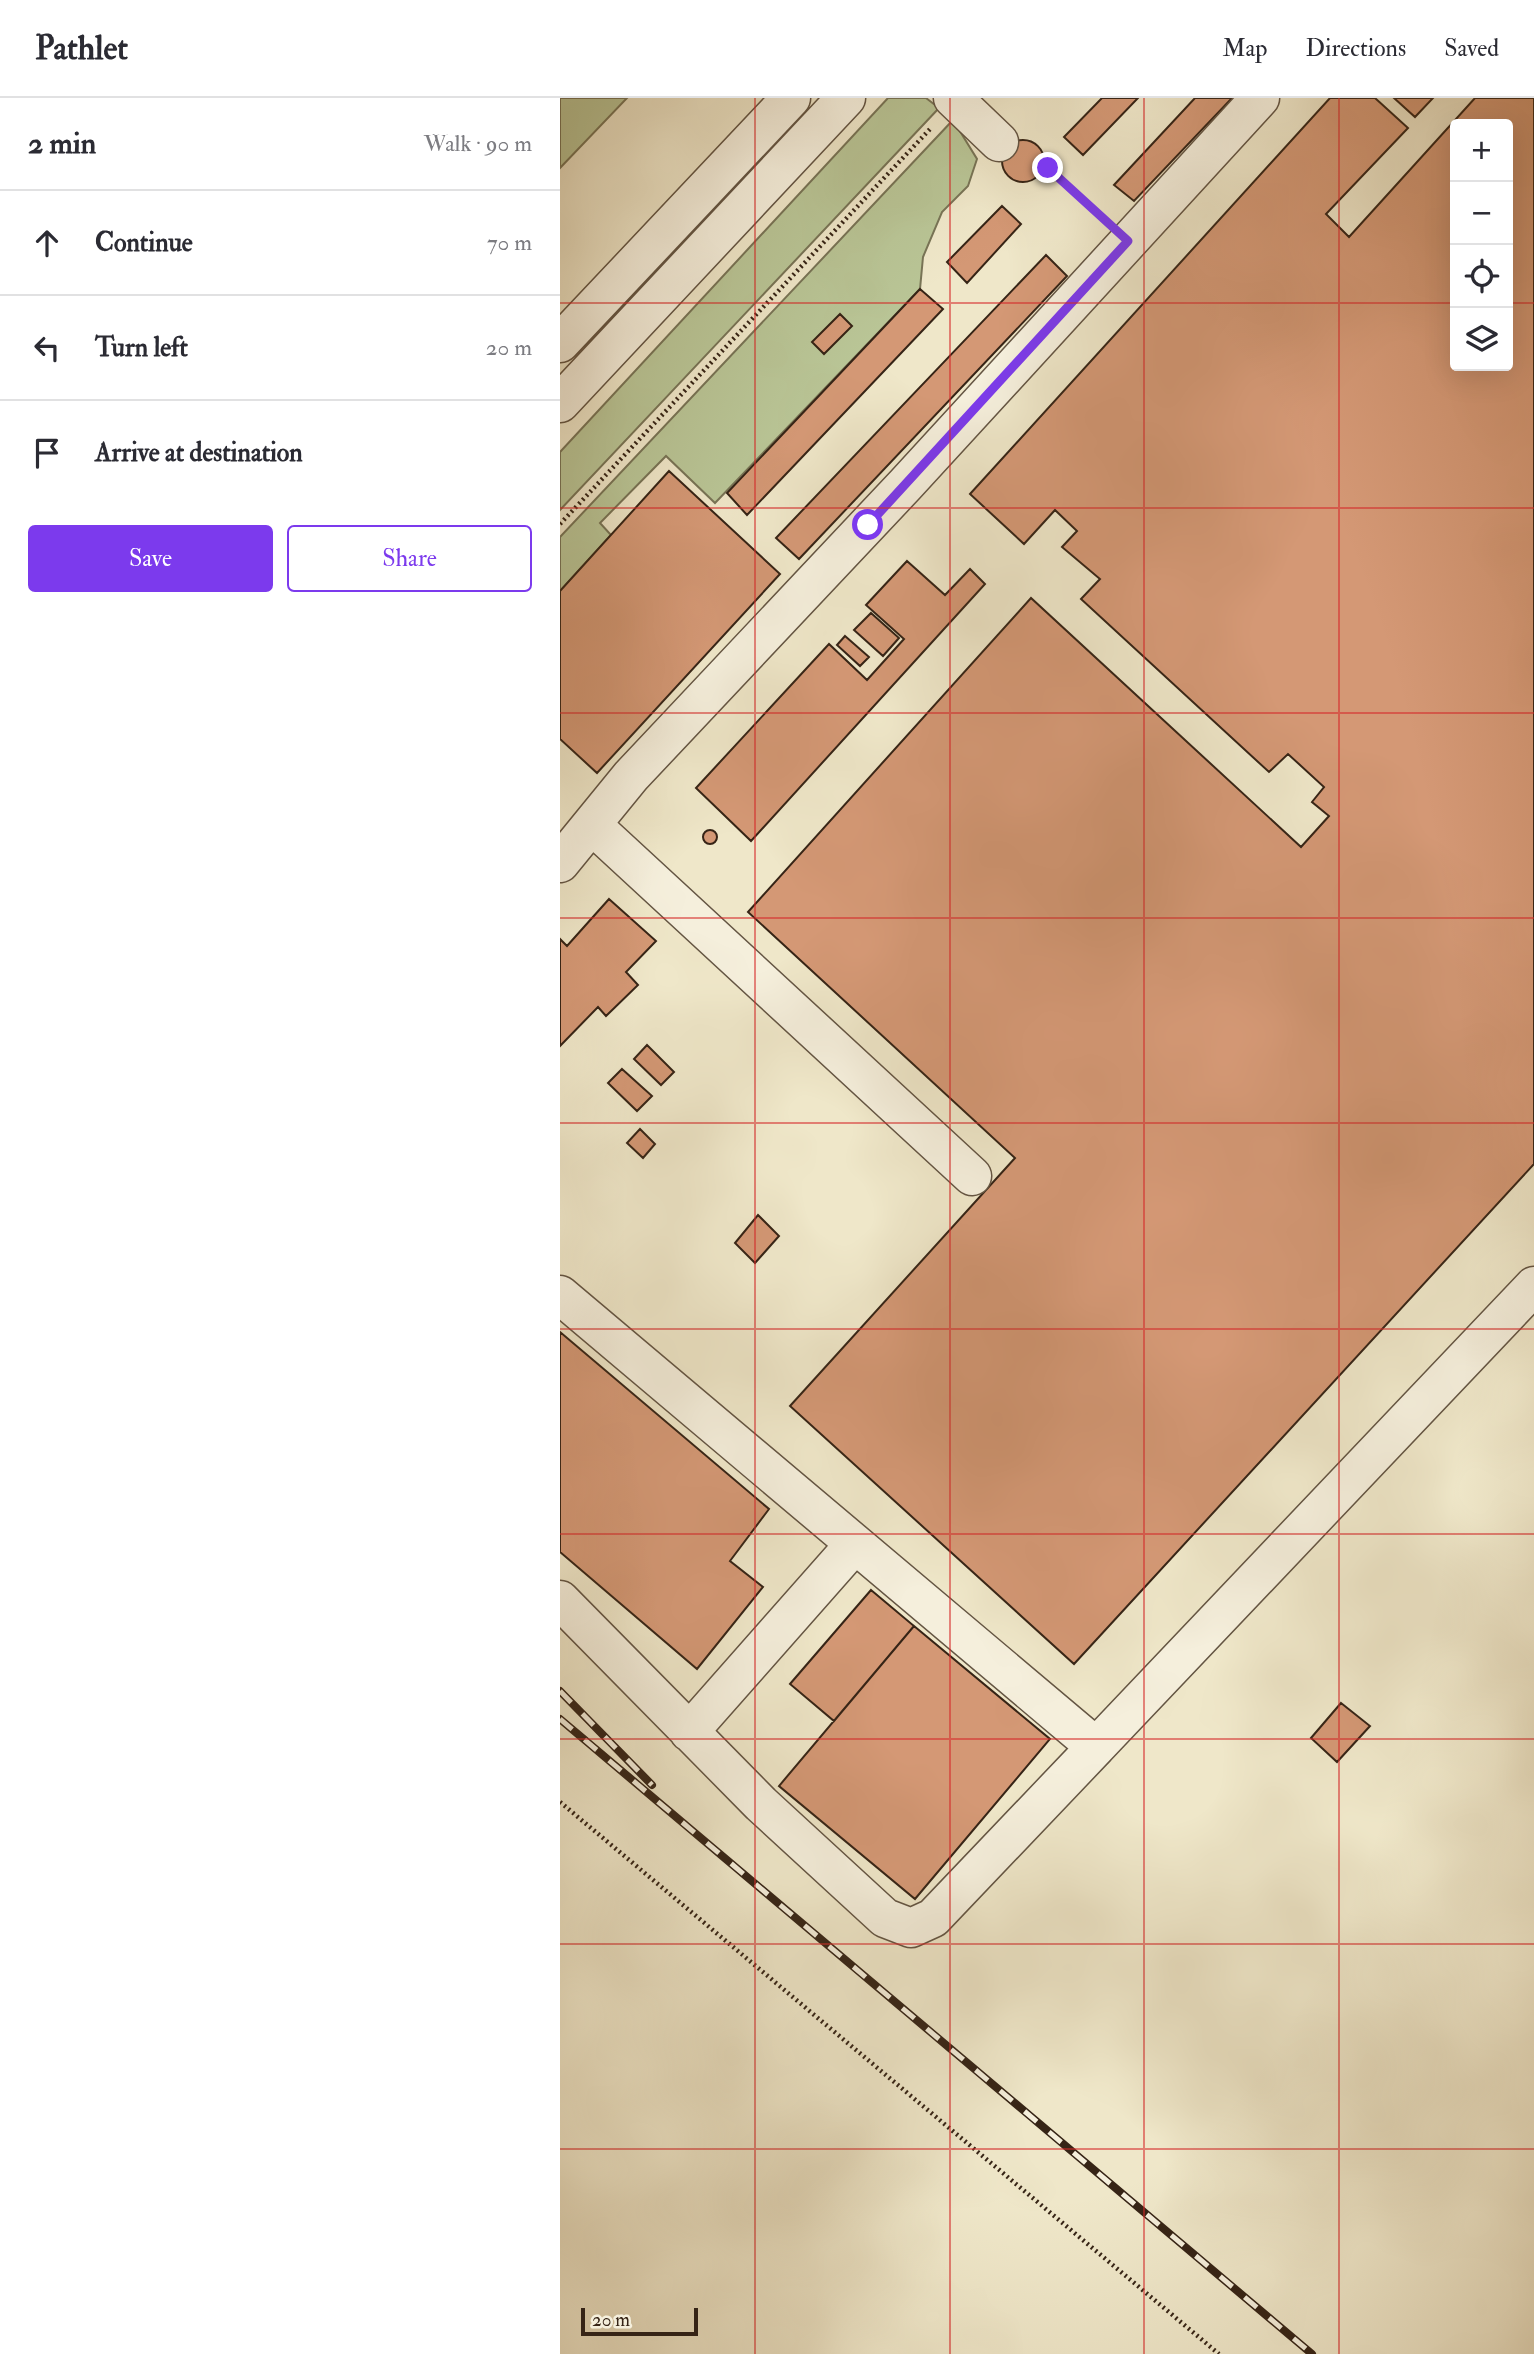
<!DOCTYPE html>
<meta charset="utf-8">
<style>
:root{--surface:#fff;--page:#f7f7f7;--text:#2b2b33;--muted:#7c7c81;--line:#e1e1e2;--accent:#7c3aed}
body{margin:0;font-family:"IM FELL Double Pica",serif;background:var(--page);color:var(--text)}
.controls{position:absolute;right:21px;top:21px;display:grid;overflow:hidden;border-radius:7px;box-shadow:0 7px 28px #0002}
.controls button{width:63px;height:63px;display:grid;place-items:center;padding:0;border:0;border-bottom:2px solid var(--line);background:var(--surface);color:var(--text);font:35px sans-serif}
.scale{position:absolute;left:21px;bottom:18px;width:117px;box-sizing:border-box;padding-left:7px;border:4px solid #362416;border-top:0;font-size:19px;line-height:24px;white-space:nowrap;color:#362416;-webkit-text-stroke:5px #f5efdc;paint-order:stroke}
.stop{position:absolute;width:21px;height:21px;margin:-16px;border:5px solid #7c3aed;border-radius:50%;background:#fff}
.stop.end{background:#7c3aed;border-color:#fff;box-shadow:0 2px 7px #0008}
.list{margin:0;padding:0;list-style:none}
h2{display:flex;justify-content:space-between;align-items:center;height:91px;margin:0;padding:0 28px;font-size:30px}
h2 small{font-size:23px;font-weight:400;color:var(--muted)}
.list li{display:grid;grid-template-columns:46px 1fr auto;gap:21px;align-items:center;box-sizing:border-box;height:105px;padding:0 28px;border-top:2px solid var(--line)}
.list b{display:block;font-size:26px;white-space:nowrap}
.list em{font-size:23px;font-style:normal;color:var(--muted)}
.actions{display:flex;gap:14px;padding:21px 28px}
.actions a{flex:1;padding:16px 0;border:2px solid var(--accent);border-radius:7px;text-align:center;font-size:24px;color:var(--accent)}
.actions .main{background:var(--accent);color:#fff}
.icon{flex:none;width:38px;height:38px;fill:none;stroke:currentColor;stroke-width:2;stroke-linecap:round;stroke-linejoin:round}
.map{position:relative;flex:none;width:974px;height:2256px;overflow:hidden}
header{display:flex;align-items:center;gap:42px;box-sizing:border-box;height:98px;padding:0 35px;background:var(--surface);border-bottom:2px solid var(--line)}
header strong{font-size:33px}
nav{display:flex;gap:38px;margin-inline-start:auto;font-size:24px}
main{display:flex}
aside{flex:1;background:var(--surface)}
.map>svg:first-child{display:block}
.green{fill:#b9c596;stroke:#787456;stroke-width:2}
.building{fill:#d49875;stroke:#362416;stroke-width:2;fill-rule:evenodd}
.lines{fill:none;stroke-linecap:round;stroke-linejoin:round}
.minor-casing{stroke:#645543;stroke-width:41}
.path{stroke:#362416;stroke-width:4.5;stroke-dasharray:2 3.5;stroke-linecap:butt}
.minor{stroke:#f5efdc;stroke-width:38}
.rail-casing{stroke:#362416;stroke-width:8}
.rail{stroke:#f5efdc;stroke-width:5;stroke-dasharray:16;stroke-linecap:butt}
.route{stroke:#7c3aed;stroke-width:9}
.grid{fill:none;stroke:#d62828;stroke-width:2;stroke-opacity:0.55}
</style>
<header>
<strong>Pathlet</strong>
<nav><a>Map</a><a>Directions</a><a>Saved</a></nav>
</header>
<main>
<aside>
<h2>2 min<small>Walk · 90 m</small></h2>
<ul class="list">
<li><svg class="icon" aria-label="ahead" viewBox="0 0 24 24"><path d="M12 20V5M6 11l6-6 6 6"/></svg><div><b>Continue</b></div><em>70 m</em></li>
<li><svg class="icon" aria-label="left" viewBox="0 0 24 24"><path d="M17 20v-9H6M10 6l-5 5 5 5"/></svg><div><b>Turn left</b></div><em>20 m</em></li>
<li><svg class="icon" aria-label="arrive" viewBox="0 0 24 24"><path d="M6 21V4h12l-3 4 3 4H6"/></svg><div><b>Arrive at destination</b></div></li>
</ul>
<div class="actions"><a class="main">Save</a><a>Share</a></div>
</aside>
<div class="map">
<svg width="974" height="2256" viewBox="0 0 974 2256">
<rect width="100%" height="100%" fill="#efe7c9"/>
<filter id="stains"><feTurbulence type="fractalNoise" baseFrequency=".00286" numOctaves="4"/><feColorMatrix values="0 0 0 0 .2 0 0 0 0 .09 0 0 0 0 .02 0 0 0 .5 -.17"/></filter>
<radialGradient id="worn" r=".72"><stop offset=".6" stop-color="#630" stop-opacity="0"/><stop offset="1" stop-color="#630" stop-opacity=".3"/></radialGradient>
<path class="green" d="M0 0H67L0 70Z
M328 0H366L379 10 0 412V354Z
M393 22 417 61 408 88 382 114 363 159 360 191 155 405 106 358 40 425 51 437 0 493V439Z"/>
<path class="building" d="M542 0H578L523 57 504 39Z
M635 0H672L574 103 554 87Z
M770 0H815L848 30 766 116 789 139 915 0H974V1066L514 1566 230 1308 455 1060 188 814 471 500 741 749 769 718 752 704 764 689 728 656 709 674 521 501 540 481 502 449 517 433 495 412 464 446 410 396ZM895 26H948V268H895Z
M834 0H873L855 19Z
M442 63a21 21 0 1 1 42 0a21 21 0 1 1-42 0Z
M442 108 461 126 407 185 387 164Z
M486 157 507 178 239 461 216 440Z
M360 191 383 211 187 417 167 395Z
M280 216 292 228 264 256 252 244Z
M109 373 220 476 37 675 0 641V493Z
M347 463 385 497 410 471 425 486 191 743 136 690 269 546 307 582 344 541 306 507Z
M311 515 339 540 323 558 294 532Z
M285 538 309 559 300 568 277 547Z
M143 739a7 7 0 1 1 14 0a7 7 0 1 1-14 0Z
M49 801 96 843 66 874 78 887 46 918 38 909 0 948V841L7 848Z
M87 947 114 974 101 987 74 961Z
M62 971 92 998 77 1013 48 985Z
M80 1031 95 1046 83 1060 67 1045Z
M198 1117 219 1138 195 1165 175 1145Z
M0 1234 209 1411 170 1463 203 1489 137 1571 0 1454Z
M311 1492 354 1528 274 1623 230 1586Z
M354 1528 490 1641 355 1801 219 1688Z
M781 1605 810 1628 777 1664 751 1640Z"/>
<g class="lines">
<defs>
<path id="minor" d="M393 0 439 44
M0 245 231 0
M0 305 286 0
M33 728 412 1078
M0 765 71 678 346 386 700 0
M0 1197 536 1649 974 1188
M0 1502 201 1706 325 1820 351 1830 373 1820 536 1649
M129 1634 294 1447"/>
</defs>
<use href="#minor" class="minor-casing"/>
<path class="path" d="M488 70 540 117
M0 426 370 31
M0 1704 659 2256"/>
<use href="#minor" class="minor"/>
<defs>
<path id="rail" d="M0 1593 92 1687
M0 1621 752 2256"/>
</defs>
<use href="#rail" class="rail-casing"/>
<use href="#rail" class="rail"/>
</g>
<g class="lines">
<path class="route" d="M308 427 568 143 488 70"/>
</g>
<path class="grid" d="M195 0V2256M390 0V2256M584 0V2256M779 0V2256M0 205H895M948 205H974M0 410H974M0 615H974M0 820H974M0 1025H974M0 1231H974M0 1436H974M0 1641H974M0 1846H974M0 2051H974"/>
<rect width="100%" height="100%" filter="url(#stains)"/>
<rect width="100%" height="100%" fill="url(#worn)"/>
</svg>
<div class="controls">
<button>+</button>
<button>−</button>
<button><svg class="icon" aria-label="locate" viewBox="0 0 24 24"><circle cx="12" cy="12" r="6"/><path d="M12 2v4M12 18v4M2 12h4M18 12h4"/></svg></button>
<button><svg class="icon" aria-label="layers" viewBox="0 0 24 24"><path d="M12 4l9 5-9 5-9-5zM3 14l9 5 9-5"/></svg></button>
</div>
<div class="scale">20 m</div>
<div class="stop" style="left:308px;top:427px"></div>
<div class="stop end" style="left:488px;top:70px"></div>
</div>
</main>
